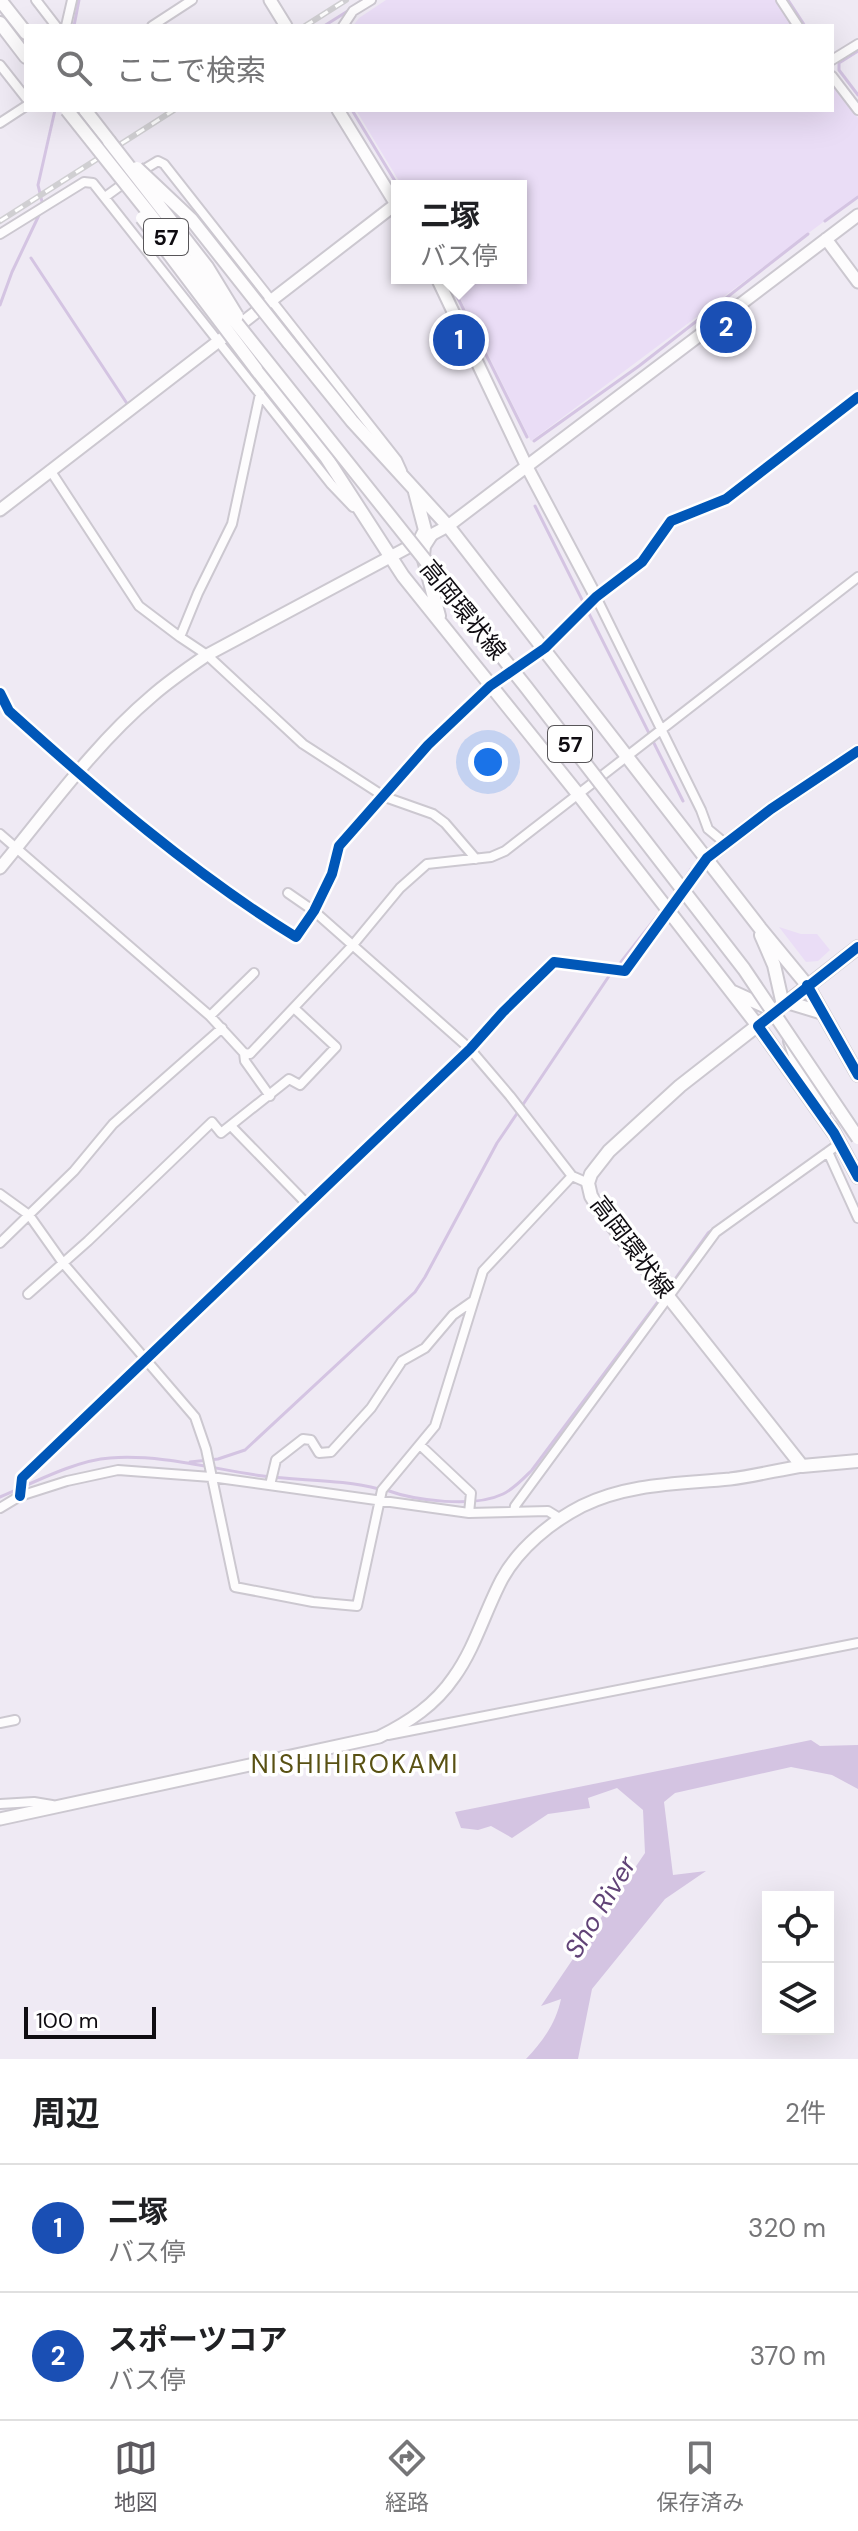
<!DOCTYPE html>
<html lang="ja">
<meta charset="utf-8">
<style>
:root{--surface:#fff;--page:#f6f6f6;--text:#202124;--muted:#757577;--line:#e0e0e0;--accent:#5d5a60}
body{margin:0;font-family:"DM Sans","Noto Sans JP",sans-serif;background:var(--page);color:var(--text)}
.controls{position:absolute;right:24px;bottom:24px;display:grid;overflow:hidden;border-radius:0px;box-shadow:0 8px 32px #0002}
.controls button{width:72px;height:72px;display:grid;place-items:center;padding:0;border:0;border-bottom:2px solid var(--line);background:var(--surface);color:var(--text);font:40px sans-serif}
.scale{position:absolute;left:24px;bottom:20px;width:132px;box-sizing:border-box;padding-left:8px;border:4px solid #0f0c11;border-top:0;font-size:22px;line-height:28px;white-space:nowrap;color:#0f0c11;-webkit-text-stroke:6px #fff;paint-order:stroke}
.you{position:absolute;left:488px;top:762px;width:28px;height:28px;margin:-20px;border:6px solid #fff;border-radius:50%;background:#1a73e8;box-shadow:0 0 0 12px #1a73e833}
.badge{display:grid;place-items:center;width:52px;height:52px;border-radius:50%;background:var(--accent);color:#fff;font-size:26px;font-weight:700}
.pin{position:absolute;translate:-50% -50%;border:4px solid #fff;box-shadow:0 2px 8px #0006}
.popup{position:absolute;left:391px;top:180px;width:136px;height:104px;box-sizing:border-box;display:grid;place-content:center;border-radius:0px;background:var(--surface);filter:drop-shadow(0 2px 6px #0005);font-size:26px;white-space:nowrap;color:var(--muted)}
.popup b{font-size:30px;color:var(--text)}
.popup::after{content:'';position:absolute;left:50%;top:100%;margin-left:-16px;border:16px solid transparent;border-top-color:var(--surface)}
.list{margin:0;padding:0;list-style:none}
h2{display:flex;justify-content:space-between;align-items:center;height:104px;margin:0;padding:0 32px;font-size:34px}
h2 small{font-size:26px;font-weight:400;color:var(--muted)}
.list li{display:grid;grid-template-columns:52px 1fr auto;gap:24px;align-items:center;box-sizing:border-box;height:128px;padding:0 32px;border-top:2px solid var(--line)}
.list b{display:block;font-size:30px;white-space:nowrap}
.list p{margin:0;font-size:26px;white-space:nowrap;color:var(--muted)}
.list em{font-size:26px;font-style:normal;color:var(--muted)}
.icon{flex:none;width:44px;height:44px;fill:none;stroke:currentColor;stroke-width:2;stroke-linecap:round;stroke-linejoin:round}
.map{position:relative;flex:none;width:858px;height:2059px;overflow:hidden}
.search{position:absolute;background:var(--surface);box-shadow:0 8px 32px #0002;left:24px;right:24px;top:24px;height:88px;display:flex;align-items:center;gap:20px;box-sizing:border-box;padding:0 28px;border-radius:0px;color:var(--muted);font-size:30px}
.sheet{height:360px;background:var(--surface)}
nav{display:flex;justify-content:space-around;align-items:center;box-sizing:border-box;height:112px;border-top:2px solid var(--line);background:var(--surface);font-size:22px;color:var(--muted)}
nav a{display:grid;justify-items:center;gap:4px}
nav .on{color:var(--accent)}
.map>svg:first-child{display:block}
.green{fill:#eaddf6}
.water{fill:#d4c4e2}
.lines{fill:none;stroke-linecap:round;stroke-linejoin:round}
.stream{stroke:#d4c4e2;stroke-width:3}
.street-casing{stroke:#ccc8d0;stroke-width:12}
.secondary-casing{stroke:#ccc8d0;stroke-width:15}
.primary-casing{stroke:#ccc8d0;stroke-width:16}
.street{stroke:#fdfcfd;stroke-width:8}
.secondary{stroke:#fdfcfd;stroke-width:11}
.primary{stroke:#fdfcfd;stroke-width:12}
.rail-casing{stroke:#d0cfd2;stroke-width:6}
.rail{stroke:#fff;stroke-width:3;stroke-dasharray:9;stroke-linecap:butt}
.primary-bridge-casing{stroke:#ccc8d0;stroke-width:16;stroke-linecap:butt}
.primary-bridge{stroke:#fdfcfd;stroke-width:12}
.cycleway-casing{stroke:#fff;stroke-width:15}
.cycleway{stroke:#0057b8;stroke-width:10}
.labels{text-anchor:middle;stroke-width:7;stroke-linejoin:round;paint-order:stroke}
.shield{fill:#fff;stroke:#575558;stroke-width:2}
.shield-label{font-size:22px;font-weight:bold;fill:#0f0c11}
.street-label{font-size:24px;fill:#0f0c11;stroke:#fff}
.neighbourhood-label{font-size:26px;letter-spacing:2px;fill:#595113;stroke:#fff}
.water-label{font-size:26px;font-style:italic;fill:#614377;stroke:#fff}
</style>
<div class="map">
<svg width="858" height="2059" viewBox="0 0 858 2059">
<rect width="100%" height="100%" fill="#efeaf4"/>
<path class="green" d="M386 0H777L793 26H353L359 18Z
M832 83 858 118V196L531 441 450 278H521V186H402L356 110H832Z
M779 927 801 934H817L830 950 818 961 806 962Z"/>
<path class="water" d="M811 1740 820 1746 858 1745V1789L832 1775 791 1767 675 1793 664 1802 673 1875 706 1871 665 1899 592 1989 578 2059H526C543 2041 556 2023 561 1999L541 2006 645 1853 643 1810 617 1788 588 1798 590 1808 548 1814 512 1838 491 1826 478 1830 461 1828 455 1812Z"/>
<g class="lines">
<path class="stream" d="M788 0 805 26
M74 26 79 0
M324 26 351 9
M858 51 839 63V70L858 95
M352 110 398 186
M43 206 38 185 55 110
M825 221 858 197
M31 258 128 405
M448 278 527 437
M0 305 12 272 40 213
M534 441 639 366 808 234
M535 506 683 801
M683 881 691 869
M621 962 658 915
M522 1106 609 976
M668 1289 708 1233 789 1175
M190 1462 218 1459 245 1450 415 1292 425 1277 497 1143 518 1112
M386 1490C416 1501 474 1508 503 1494 515 1488 523 1479 532 1470L663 1295
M0 1497C31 1484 76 1460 110 1458 160 1454 213 1469 263 1476 301 1481 341 1479 379 1489"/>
<defs>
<path id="street" d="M36 0 56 26
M781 0 798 26
M66 26 72 0
M152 26 192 0
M343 26 353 11 371 0
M832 60 858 44
M0 65 26 98
M832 76 858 110
M0 123 26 106
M138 173 158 161 164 164 397 460 402 471
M105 197 127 181
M0 234 84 182 93 183 331 484 353 507
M260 394 232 524 198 593 180 637 207 655 303 744 385 797 433 814 445 823 476 859
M50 470 139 606 180 637
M596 597 701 810 708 829 726 844
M0 693 9 711C100 793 192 873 296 937L314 911 332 874 339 846 428 745 490 686 545 648 596 597 642 562 671 521 726 499 858 397
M0 834 210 1016 244 1053 250 1054 352 946 400 888 427 864 491 857 505 851 858 577
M288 893 314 911 470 1049 510 1096 572 1176 588 1183
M210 1016 254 973
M244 1053 245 1061 270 1096
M231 1126 307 1204
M828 1152 858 1218
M0 1194 29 1215 63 1263 195 1417 206 1449 235 1587 313 1602 357 1606 382 1490 435 1426 483 1271 572 1176
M0 1243 74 1171 113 1124 222 1028
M28 1294 88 1241 212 1122 221 1133 289 1079 300 1085 336 1047 295 1009
M420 1445 471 1493 469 1513
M270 1485 276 1460 303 1439 311 1440 319 1453 331 1452 371 1408 402 1361 425 1348 453 1315 473 1301
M20 1496 22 1478 470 1049 503 1012 554 962 625 971 707 858
M0 1508 20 1496 67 1481 118 1470 211 1477 469 1513 548 1511 561 1519
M514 1512 515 1506 716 1232 839 1144
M0 1723 15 1720
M388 1735 858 1643
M0 1804 34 1802 52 1805"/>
<path id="secondary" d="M270 0 286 26
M338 110 397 206
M826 239 858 282
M437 278 527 467 596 597
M0 510 396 204
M707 858 771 809 858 751
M0 868C48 810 94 745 152 696 169 681 188 668 207 655L448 526 858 215
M0 1819 379 1737C409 1722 435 1705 454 1677 475 1648 485 1611 502 1579 519 1548 551 1522 582 1506 629 1483 680 1484 730 1479 754 1476 778 1470 802 1466"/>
<path id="primary" d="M0 0 26 33
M0 23 26 57
M85 110 109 141
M289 343 352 421 448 526 760 928 807 985 858 1075
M256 369 326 457 403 576 578 794 758 1026 834 1133
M415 492 425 530 419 542
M431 535 424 546 423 556 439 616
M761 935 774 965 783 1005
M858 947 680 1086 609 1151 591 1174 588 1183 591 1196 599 1209 802 1466 858 1461
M733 992 775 1011
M787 1002 823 1013
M790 1041 796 1058 825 1109
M831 1127 858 1177"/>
</defs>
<use href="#street" class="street-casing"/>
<use href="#secondary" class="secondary-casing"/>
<use href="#primary" class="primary-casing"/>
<use href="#street" class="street"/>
<use href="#secondary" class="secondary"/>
<use href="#primary" class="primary"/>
<defs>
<path id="rail" d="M305 26 346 0
M0 221 174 110"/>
</defs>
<use href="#rail" class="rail-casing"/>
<use href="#rail" class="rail"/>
<defs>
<path id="primary-bridge" d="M67 110 526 687 744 969 858 1138
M109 141 207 267 237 316
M137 168 191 219 289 343
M142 218 256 369"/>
</defs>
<use href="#primary-bridge" class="primary-bridge-casing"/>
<use href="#primary-bridge" class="primary-bridge"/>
<defs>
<path id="cycleway" d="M0 693 9 711C100 793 192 873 296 937L314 911 332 874 339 846 428 745 490 686 545 648 596 597 642 562 671 521 726 499 858 397
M858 947 758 1026 834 1133 858 1177
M807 985 858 1075
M20 1496 22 1478 470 1049 503 1012 554 962 625 971 707 858 771 809 858 751"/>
</defs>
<use href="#cycleway" class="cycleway-casing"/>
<use href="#cycleway" class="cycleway"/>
</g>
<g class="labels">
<g class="shield">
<rect x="144" y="219" width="44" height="36" rx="6"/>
<rect x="548" y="726" width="44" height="36" rx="6"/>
</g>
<g class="shield-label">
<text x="166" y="245">57</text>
<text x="570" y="752">57</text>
</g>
<g class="street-label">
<text transform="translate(463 610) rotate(51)" y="8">高岡環状線</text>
<text transform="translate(632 1247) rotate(53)" y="8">高岡環状線</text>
</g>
<g class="neighbourhood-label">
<text x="355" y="1773">NISHIHIROKAMI</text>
</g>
<g class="water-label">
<text transform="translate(600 1907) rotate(-59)" y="9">Sho River</text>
</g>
</g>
</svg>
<div class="controls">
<button><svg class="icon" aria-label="locate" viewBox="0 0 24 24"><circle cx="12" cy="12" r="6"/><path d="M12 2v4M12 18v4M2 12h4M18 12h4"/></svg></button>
<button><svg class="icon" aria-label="layers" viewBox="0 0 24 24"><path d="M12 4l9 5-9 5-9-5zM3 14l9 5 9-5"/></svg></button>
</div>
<div class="scale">100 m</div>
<div class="you"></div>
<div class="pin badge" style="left:459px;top:340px;background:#1a4fb4">1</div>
<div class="popup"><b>二塚</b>バス停</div>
<div class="pin badge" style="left:726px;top:327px;background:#1a4fb4">2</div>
<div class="search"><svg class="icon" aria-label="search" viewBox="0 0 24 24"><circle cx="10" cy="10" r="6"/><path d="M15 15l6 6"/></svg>ここで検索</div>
</div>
<section class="sheet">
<h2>周辺<small>2件</small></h2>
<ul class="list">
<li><span class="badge" style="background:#1a4fb4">1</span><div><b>二塚</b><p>バス停</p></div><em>320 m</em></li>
<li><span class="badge" style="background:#1a4fb4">2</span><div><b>スポーツコア</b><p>バス停</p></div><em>370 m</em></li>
</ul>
</section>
<nav>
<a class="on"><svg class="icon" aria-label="map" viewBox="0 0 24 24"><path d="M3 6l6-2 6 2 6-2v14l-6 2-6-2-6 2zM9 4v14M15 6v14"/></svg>地図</a>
<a><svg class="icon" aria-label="directions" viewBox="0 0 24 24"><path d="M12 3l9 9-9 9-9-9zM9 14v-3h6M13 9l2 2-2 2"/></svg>経路</a>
<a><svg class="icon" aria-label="saved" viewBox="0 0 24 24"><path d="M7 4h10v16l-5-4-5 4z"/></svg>保存済み</a>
</nav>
